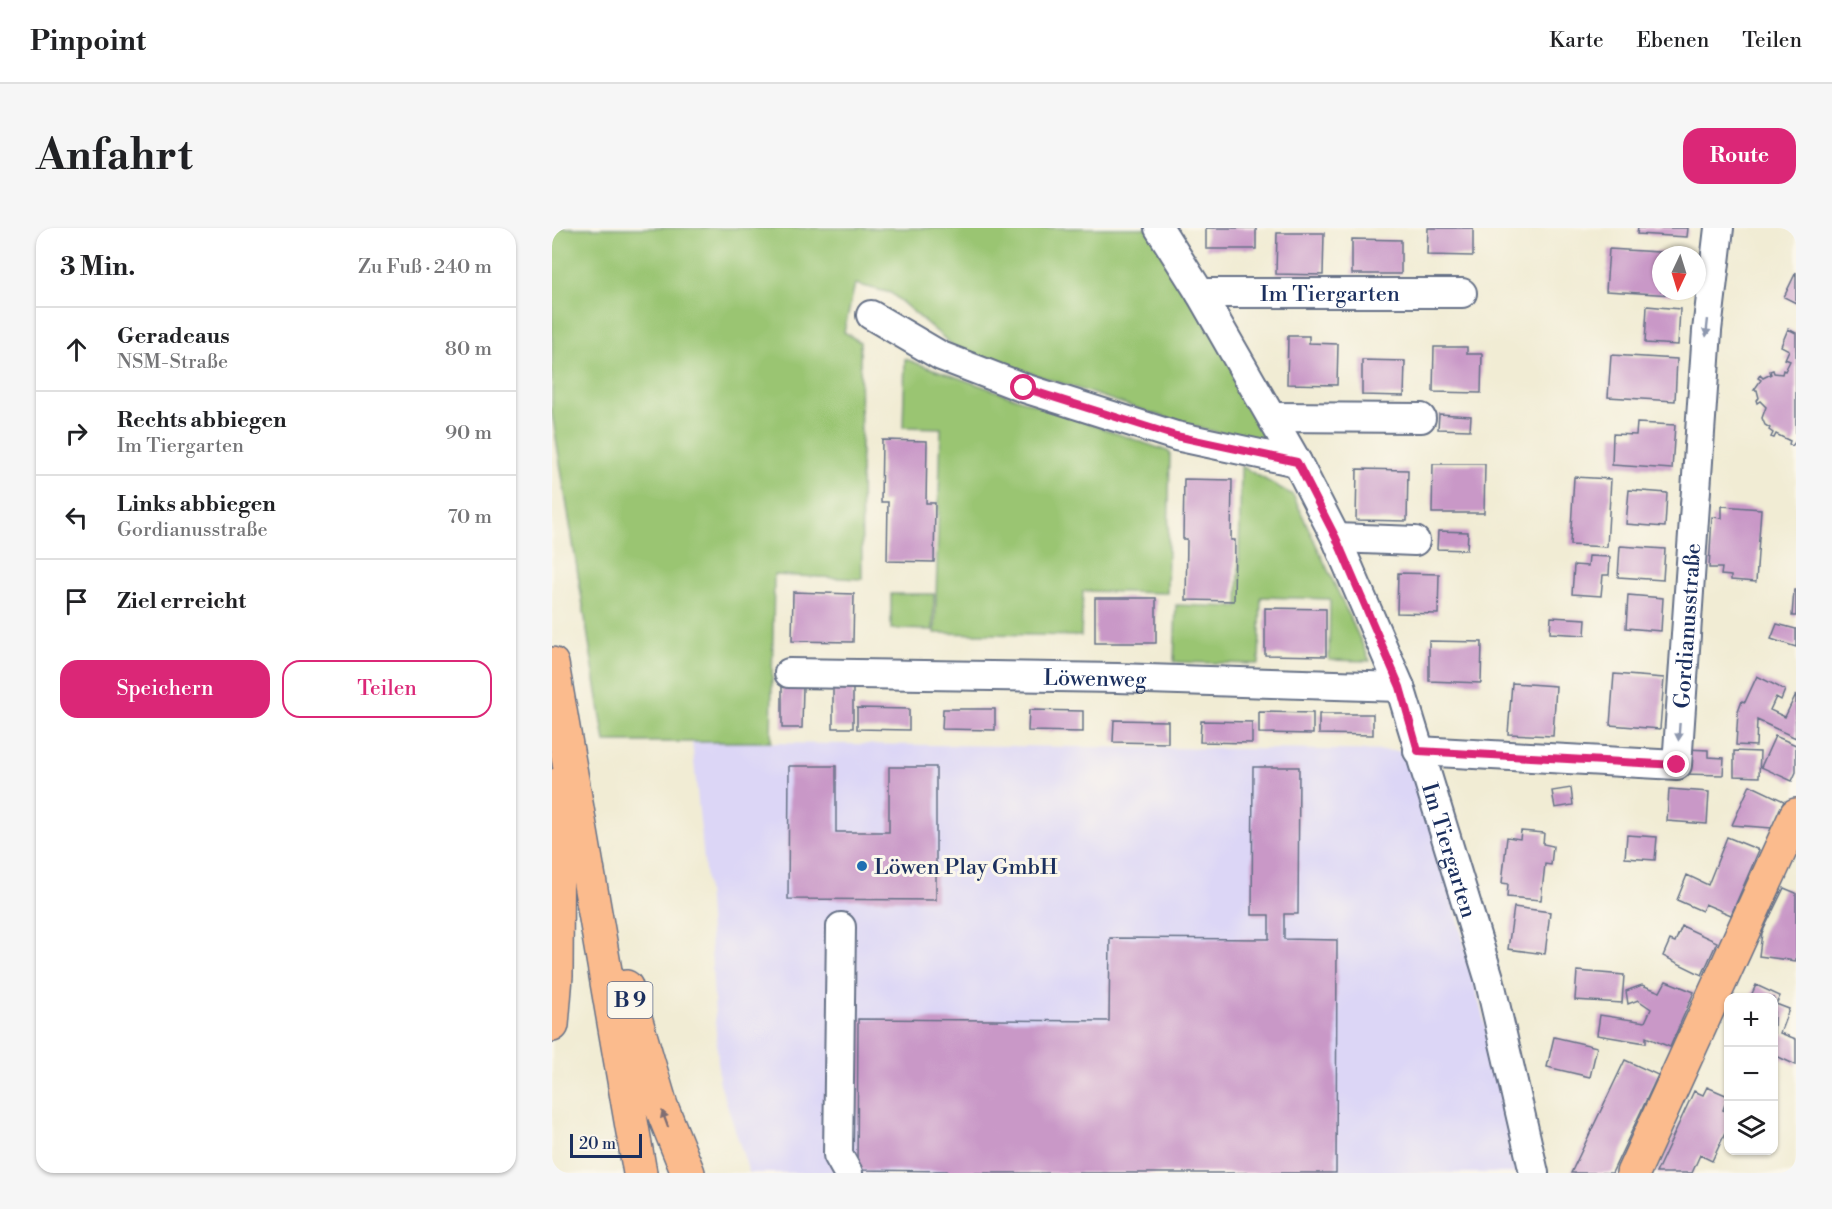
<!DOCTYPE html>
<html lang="de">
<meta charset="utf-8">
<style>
:root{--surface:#fff;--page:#f6f6f6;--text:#202124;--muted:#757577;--line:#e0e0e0;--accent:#db2777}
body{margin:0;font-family:"Libre Bodoni",serif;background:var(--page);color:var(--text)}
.controls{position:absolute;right:18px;bottom:18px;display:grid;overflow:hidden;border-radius:12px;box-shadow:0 2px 4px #0004}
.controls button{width:54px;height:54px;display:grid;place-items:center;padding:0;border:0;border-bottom:2px solid var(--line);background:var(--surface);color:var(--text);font:30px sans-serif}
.compass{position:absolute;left:1100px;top:18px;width:54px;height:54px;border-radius:50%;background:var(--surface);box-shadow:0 2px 4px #0004;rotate:184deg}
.scale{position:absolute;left:18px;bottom:15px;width:72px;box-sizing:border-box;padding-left:6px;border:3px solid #1b2f5e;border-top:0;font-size:16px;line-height:21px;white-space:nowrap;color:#1b2f5e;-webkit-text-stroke:4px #fbf7ec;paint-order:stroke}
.stop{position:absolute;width:18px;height:18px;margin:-14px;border:4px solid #db2777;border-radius:50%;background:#fff}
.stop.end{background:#db2777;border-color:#fff;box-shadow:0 2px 6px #0008}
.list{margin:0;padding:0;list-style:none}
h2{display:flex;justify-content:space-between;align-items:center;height:78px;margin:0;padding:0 24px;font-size:26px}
h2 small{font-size:20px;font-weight:400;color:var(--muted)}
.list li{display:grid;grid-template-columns:39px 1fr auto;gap:18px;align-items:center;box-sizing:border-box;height:84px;padding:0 24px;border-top:2px solid var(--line)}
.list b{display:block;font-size:22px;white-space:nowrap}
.list p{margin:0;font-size:20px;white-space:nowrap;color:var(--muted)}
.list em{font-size:20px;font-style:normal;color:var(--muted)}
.actions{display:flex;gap:12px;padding:18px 24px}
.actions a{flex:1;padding:14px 0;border:2px solid var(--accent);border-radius:18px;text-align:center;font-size:21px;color:var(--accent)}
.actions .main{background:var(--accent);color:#fff}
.icon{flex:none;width:33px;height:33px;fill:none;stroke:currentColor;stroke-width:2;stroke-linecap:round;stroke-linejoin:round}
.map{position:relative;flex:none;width:1244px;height:945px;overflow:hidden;border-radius:18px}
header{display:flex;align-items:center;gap:36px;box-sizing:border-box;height:84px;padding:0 30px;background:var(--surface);border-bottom:2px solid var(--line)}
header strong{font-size:28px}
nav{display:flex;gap:33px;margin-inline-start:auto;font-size:21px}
.intro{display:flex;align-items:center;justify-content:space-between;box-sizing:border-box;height:144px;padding:0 36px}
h1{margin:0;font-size:42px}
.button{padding:15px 27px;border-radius:18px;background:var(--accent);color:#fff;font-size:21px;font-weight:700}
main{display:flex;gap:36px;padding:0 36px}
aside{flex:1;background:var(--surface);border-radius:18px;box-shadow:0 2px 4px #0004}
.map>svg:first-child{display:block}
.built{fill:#dcd6f6}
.green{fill:#9ac572;stroke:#5a7a68;stroke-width:1.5}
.building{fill:#c998c7}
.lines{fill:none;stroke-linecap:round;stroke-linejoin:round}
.minor-casing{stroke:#667187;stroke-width:32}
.major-casing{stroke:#667187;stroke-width:36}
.highway-casing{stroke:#667187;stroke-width:36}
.minor{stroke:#fff;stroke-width:28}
.major{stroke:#fbbb8d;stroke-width:33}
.highway{stroke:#fbbb8d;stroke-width:33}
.oneway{fill:#8d97ae}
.oneway2{fill:#806e73}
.route{stroke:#db2777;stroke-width:8}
.poi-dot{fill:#1f6fb2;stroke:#fbf7ec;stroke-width:2}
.labels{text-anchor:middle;stroke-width:6;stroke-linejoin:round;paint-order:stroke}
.shield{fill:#fbf7ec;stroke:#5e6b89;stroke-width:1.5}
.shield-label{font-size:21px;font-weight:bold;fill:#1b2f5e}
.street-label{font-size:22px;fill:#1b2f5e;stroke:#fbf7ec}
.poi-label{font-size:22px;fill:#1b2f5e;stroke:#fbf7ec;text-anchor:start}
</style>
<header>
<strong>Pinpoint</strong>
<nav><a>Karte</a><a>Ebenen</a><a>Teilen</a></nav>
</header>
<div class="intro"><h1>Anfahrt</h1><a class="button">Route</a></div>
<main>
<aside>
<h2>3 Min.<small>Zu Fuß · 240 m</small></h2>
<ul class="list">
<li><svg class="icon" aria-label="ahead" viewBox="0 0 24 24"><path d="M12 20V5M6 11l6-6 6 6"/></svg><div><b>Geradeaus</b><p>NSM-Straße</p></div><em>80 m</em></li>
<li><svg class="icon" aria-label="right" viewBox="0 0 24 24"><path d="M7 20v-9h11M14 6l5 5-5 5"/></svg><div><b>Rechts abbiegen</b><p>Im Tiergarten</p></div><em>90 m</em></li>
<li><svg class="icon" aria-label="left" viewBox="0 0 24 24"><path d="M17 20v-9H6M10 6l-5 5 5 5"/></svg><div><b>Links abbiegen</b><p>Gordianusstraße</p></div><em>70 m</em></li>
<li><svg class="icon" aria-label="arrive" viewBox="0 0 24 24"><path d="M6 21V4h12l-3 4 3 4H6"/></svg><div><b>Ziel erreicht</b></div></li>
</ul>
<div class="actions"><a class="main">Speichern</a><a>Teilen</a></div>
</aside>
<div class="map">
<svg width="1244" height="945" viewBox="0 0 1244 945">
<rect width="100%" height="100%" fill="#fbf7ec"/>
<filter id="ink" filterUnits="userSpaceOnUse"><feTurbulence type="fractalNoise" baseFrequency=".0167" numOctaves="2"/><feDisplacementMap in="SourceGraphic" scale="12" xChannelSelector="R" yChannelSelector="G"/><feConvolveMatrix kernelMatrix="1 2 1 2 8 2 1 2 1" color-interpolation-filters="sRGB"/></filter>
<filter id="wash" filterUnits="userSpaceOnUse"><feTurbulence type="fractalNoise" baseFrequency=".008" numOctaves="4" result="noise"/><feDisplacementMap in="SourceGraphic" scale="24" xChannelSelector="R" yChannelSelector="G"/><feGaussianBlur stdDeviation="1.35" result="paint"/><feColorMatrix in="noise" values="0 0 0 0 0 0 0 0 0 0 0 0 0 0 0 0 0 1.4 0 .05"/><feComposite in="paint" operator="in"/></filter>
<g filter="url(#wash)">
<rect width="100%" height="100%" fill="#f1ecd4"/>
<path class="built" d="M140 514 850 523 879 586 971 945H197L167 852 156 673Z"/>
<path class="green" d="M0 0H596L732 222 630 195 405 121 339 65 303 56 292 104 308 114 310 351 222 347 219 514H53L0 185Z
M353 131 618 224 615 365 531 363 529 408 383 405 389 200 351 199Z
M689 238 741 267 818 433 777 432 778 371 709 369 707 436 622 434 624 377 686 379Z
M339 366H382L381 402 339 401Z"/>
<g id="blocks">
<path class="building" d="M654 0H704V21H654Z
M876 0H921V28L875 27Z
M1086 0H1136L1135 9 1085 6Z
M725 5H772L771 47 724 46Z
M800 11 849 12V46H800Z
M1057 21 1123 25V27H1109V63H1121V67L1054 63Z
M1244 44V75L1232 69Z
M1095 78 1128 81 1126 117 1093 115Z
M1236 101 1244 105V213L1240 218 1237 216 1238 213 1224 206 1222 210 1219 209 1221 205 1217 202 1218 200 1213 197 1210 190 1214 179 1208 173 1205 175 1204 172 1207 170 1205 162H1202L1209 152 1206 150 1208 147 1211 150 1219 146 1218 143 1221 142 1222 145 1230 146 1231 142 1233 143 1238 133 1233 131 1237 122 1229 118Z
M736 108H757V115L786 116 785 157 735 156Z
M882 119H915V126H930L929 165 881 164Z
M1059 127 1125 131 1123 173 1056 169Z
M810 132 853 133 852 168 810 167Z
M887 186 919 188 918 202 886 201Z
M1085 195 1123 197 1120 241 1060 237 1061 206 1084 207Z
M330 212 375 213 374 275H383L382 334 335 333 336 274H329Z
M881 236H933L932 285H880Z
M805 241 856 242 855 293 804 292Z
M1022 249 1059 251 1055 319 1018 317Z
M632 251 680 252 679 312H683L682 373 634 372 635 311H631Z
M1077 262 1115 265 1113 299 1074 296Z
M1170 278 1209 281 1204 354 1179 352V348L1169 347 1170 340H1157L1160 289 1170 290Z
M886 303 916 304 915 322 885 321Z
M1068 318 1113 321 1111 352 1066 349Z
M1037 328 1058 329 1057 347H1051L1049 368 1020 366 1022 337 1036 338Z
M846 345 887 346 886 386 845 385Z
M1242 362H1244V388H1240Z
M241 364 302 366 301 414 240 413Z
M1076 367 1111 370 1109 403 1074 400Z
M543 370H604V415H543Z
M713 380 774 381V428L713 427Z
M999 389 1034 391 1033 407 998 405Z
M1225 396 1244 401V419L1219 411Z
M877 413 930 414 929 455 877 453Z
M1062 446 1112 450 1108 501 1058 497Z
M1205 448 1233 462 1229 472 1224 469 1218 482 1233 489 1244 466V510L1205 492 1204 518 1184 517 1186 484 1190 473 1193 474Z
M960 455 1004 458 1001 508 956 506Z
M230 458H251L250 500H230Z
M281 458H301V500H281Z
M305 480 357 481V502L305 501Z
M391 481H443V502L390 501Z
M477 482 531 483V504L476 503Z
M707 484 761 485V506L707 505Z
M767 486H821V507L767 506Z
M562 492 616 493V515L561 514Z
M649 493 700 494V515L648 514Z
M1223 508 1244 517V544L1240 553 1209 539Z
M1134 521 1156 522V529L1172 530 1171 547 1132 546Z
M1182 523 1208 524 1207 549 1182 548Z
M237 538H284V604H337V539H384V672L236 671Z
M701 539H747L746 686H732V711L785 712 784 945H395V943L305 942 306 791 557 793 558 710 717 711V687H700Z
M1198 557 1232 573 1220 600 1180 597Z
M1019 560 1021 577 1003 580 1000 563Z
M1117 561 1157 564 1155 596 1115 593Z
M969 603 992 605 991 616 1001 618 999 637 993 636 989 672 955 669 956 656 950 655 955 609 968 611Z
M1075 607 1105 609 1103 632 1073 630Z
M1175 609 1207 622 1179 687 1153 676 1150 683 1125 672 1135 647 1156 657Z
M1232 660 1244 665V733L1207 728 1210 705Z
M962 679 998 684 993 726 956 721Z
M1130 698 1165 714 1150 747 1111 728 1118 712 1123 714Z
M1025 743 1072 747 1070 775 1023 772Z
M1114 753 1142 764 1118 819 1094 809V815L1045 807 1048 787 1093 794 1099 781 1086 772 1076 776 1074 763 1090 757 1108 764Z
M1204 757 1228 768 1224 776 1237 781 1228 805 1244 811V837L1222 827V770H1198Z
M1002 809 1045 819 1038 849 995 839Z
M1073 832 1106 847 1076 911 1060 945H1019Z
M1155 859 1176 868 1171 882 1176 884V899L1160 933 1148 927 1140 945H1104L1142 863 1151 867Z"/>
</g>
</g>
<g filter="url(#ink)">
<use href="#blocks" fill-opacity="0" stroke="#667187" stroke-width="1.5"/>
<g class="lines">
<defs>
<g id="minor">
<path id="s1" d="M607 0 648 65 745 234 784 310 848 459 937 750 982 945"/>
<path id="s2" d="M648 65H910"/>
<path d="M319 87 389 128 472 160 624 208 745 234"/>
<path d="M721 189 869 190"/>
<path d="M784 310 863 313"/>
<path id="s3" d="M237 445 565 450 848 459"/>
<path id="s4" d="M866 523 1125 537 1155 103 1167 0"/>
<path d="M289 699 286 927 296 945"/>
</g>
<path id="major" d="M1081 945 1244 587"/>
<path id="highway" d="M0 436 88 945
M74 759 109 878 136 945
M0 797 4 748 5 557"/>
</defs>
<use href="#minor" class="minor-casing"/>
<use href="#major" class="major-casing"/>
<use href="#highway" class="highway-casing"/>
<use href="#minor" class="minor"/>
<use href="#major" class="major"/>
<use href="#highway" class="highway"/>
</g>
<defs><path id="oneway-solid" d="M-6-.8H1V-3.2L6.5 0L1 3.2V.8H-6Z" transform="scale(1.5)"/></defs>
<g class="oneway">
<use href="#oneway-solid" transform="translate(1155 100) rotate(96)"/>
<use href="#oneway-solid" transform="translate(1127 504) rotate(94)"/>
</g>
<use class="oneway2" href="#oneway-solid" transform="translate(113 891) rotate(-110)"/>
</g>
<g class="lines" filter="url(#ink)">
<path class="route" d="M472 160 624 208 745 234 784 310 848 459 866 523 1125 537"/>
</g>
<circle class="poi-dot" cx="310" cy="638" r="6"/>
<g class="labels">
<rect class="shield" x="55.5" y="754" width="45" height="36" rx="4.5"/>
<g class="shield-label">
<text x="78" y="779">B 9</text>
</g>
<g class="street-label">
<text dy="8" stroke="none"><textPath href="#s2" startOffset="130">Im Tiergarten</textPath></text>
<text dy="8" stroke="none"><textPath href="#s4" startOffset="399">Gordianusstraße</textPath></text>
<text dy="8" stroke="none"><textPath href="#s3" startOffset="306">Löwenweg</textPath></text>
<text dy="8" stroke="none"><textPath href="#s1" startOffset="690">Im Tiergarten</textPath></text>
</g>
<g class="poi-label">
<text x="322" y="646">Löwen Play GmbH</text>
</g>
</g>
</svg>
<div class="controls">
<button>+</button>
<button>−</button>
<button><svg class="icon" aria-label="layers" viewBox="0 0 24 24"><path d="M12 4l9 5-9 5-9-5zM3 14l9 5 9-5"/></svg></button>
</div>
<svg class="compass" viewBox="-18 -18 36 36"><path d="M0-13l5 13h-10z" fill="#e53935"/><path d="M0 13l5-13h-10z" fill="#757577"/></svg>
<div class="scale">20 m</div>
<div class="stop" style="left:472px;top:160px"></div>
<div class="stop end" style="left:1125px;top:537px"></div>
</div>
</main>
